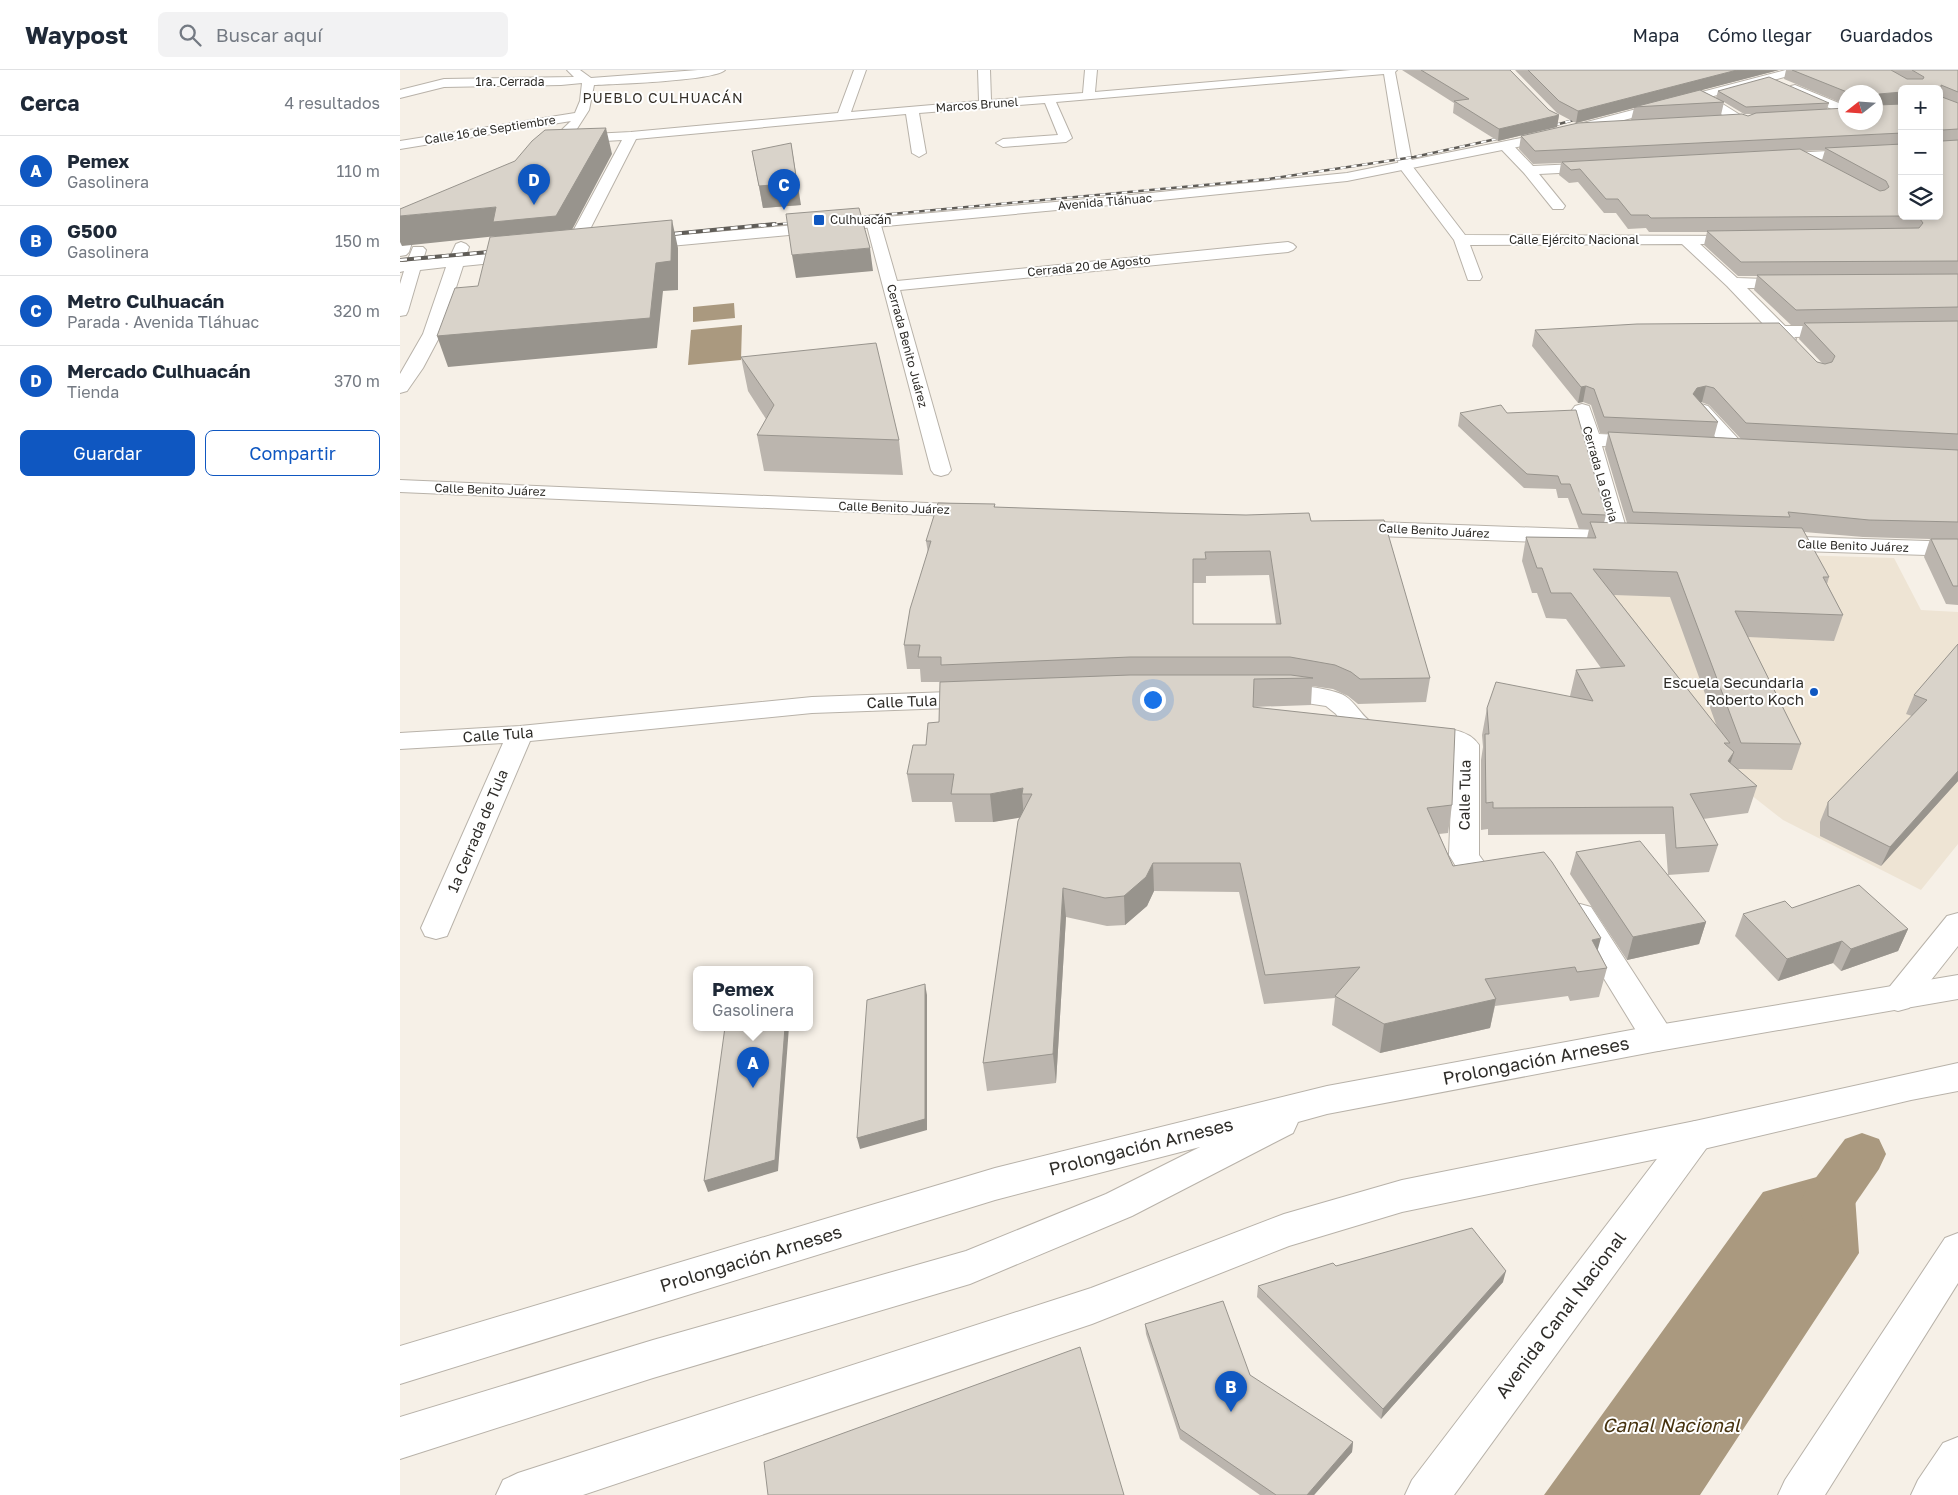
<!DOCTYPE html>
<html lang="es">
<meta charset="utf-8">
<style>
:root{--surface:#fff;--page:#f2f2f3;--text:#1f2937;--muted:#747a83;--line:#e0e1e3;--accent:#0f57c1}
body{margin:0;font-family:"Golos Text",sans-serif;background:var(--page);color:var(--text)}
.controls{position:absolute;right:15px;top:15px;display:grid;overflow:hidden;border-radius:8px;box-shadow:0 2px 8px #0003}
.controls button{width:45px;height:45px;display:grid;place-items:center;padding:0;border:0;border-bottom:1px solid var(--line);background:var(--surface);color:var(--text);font:25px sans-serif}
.compass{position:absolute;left:1438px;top:15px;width:45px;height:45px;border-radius:50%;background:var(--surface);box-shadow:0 2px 8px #0003;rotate:253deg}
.you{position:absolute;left:752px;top:629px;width:18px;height:18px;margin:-12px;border:4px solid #fff;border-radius:50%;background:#1a73e8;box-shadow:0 0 0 8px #1a73e833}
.badge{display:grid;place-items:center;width:32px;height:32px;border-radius:50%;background:var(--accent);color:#fff;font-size:16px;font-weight:700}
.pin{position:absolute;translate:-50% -41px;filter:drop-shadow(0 1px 2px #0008)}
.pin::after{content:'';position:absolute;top:26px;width:18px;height:15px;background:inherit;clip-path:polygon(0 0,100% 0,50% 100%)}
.popup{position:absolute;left:293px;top:896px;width:120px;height:65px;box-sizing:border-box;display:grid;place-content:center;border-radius:8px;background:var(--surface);filter:drop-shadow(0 1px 4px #0005);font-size:16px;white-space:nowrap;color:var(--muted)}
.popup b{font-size:19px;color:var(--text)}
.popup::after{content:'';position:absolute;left:50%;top:100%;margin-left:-10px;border:10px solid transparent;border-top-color:var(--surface)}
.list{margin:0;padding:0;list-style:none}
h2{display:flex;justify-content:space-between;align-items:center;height:65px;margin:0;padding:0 20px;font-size:21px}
h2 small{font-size:16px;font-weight:400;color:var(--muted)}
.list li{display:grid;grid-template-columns:32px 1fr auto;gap:15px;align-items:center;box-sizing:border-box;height:70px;padding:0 20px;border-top:1px solid var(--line)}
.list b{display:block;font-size:19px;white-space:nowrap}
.list p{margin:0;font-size:16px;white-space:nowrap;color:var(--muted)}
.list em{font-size:16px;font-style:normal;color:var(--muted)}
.actions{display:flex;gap:10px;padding:15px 20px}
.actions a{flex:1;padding:11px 0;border:1px solid var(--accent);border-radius:8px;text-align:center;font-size:18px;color:var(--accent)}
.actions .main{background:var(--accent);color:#fff}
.icon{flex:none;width:28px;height:28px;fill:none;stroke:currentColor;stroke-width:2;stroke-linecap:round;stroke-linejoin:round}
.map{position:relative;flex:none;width:1558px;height:1425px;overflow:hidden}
header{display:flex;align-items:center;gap:30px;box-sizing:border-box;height:70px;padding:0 25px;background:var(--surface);border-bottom:1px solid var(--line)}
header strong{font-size:24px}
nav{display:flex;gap:28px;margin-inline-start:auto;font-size:18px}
.search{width:350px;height:45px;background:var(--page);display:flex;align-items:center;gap:12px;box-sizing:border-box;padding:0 18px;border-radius:8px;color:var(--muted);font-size:19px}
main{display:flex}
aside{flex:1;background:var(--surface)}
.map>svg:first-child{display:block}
.built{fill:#eee4d4}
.water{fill:#aa997f}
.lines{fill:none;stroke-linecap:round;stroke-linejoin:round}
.canal{fill:#aa997f;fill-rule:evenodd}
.street-casing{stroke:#b8b2a9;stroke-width:2}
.secondary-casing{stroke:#b8b2a9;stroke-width:2}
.primary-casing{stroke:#b8b2a9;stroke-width:2}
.street{fill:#fff;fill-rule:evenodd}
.secondary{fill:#fff;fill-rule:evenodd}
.primary{fill:#fff;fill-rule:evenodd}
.rail-far1-casing{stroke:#605d58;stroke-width:2.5}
.rail-casing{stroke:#605d58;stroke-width:4}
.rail-far1{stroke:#fff;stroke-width:2;stroke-dasharray:5.5;stroke-linecap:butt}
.rail{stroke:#fff;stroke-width:2.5;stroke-dasharray:7;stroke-linecap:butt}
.wall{fill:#bbb5ae;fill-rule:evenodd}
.shaded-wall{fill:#98948d}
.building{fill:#d9d3ca;stroke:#98948d;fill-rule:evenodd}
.poi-dot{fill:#0f57c1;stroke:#fff;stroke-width:2}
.labels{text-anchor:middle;stroke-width:4;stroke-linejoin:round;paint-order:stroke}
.far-street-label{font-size:12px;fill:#2e2c28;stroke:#fff}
.far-poi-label{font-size:12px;fill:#2e2c28;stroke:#fff;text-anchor:start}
.far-neighbourhood-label{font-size:14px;letter-spacing:1px;fill:#36312a;stroke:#fff}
.poi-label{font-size:15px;fill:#2e2c28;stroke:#fff;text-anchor:end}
.street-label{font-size:15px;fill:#2e2c28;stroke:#fff}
.near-street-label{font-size:18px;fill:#2e2c28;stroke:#fff}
.near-water-label{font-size:19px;font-style:italic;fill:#46320e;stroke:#fff}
</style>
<header>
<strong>Waypost</strong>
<div class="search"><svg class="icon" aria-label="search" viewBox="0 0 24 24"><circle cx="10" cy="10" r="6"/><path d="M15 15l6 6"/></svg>Buscar aquí</div>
<nav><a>Mapa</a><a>Cómo llegar</a><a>Guardados</a></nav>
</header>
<main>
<aside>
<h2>Cerca<small>4 resultados</small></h2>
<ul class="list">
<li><span class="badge">A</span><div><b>Pemex</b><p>Gasolinera</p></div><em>110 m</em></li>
<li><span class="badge">B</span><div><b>G500</b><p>Gasolinera</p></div><em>150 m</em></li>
<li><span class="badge">C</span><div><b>Metro Culhuacán</b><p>Parada · Avenida Tláhuac</p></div><em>320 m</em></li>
<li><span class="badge">D</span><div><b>Mercado Culhuacán</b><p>Tienda</p></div><em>370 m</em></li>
</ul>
<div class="actions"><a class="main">Guardar</a><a>Compartir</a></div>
</aside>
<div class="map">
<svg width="1558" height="1425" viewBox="0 0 1558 1425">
<rect width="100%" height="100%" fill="#f6f0e7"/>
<path class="built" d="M1396 485 1494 488 1521 540 1558 542V774L1521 820 1383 750 1318 699 1203 525Z"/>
<path class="water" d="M334 233 335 248 293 252V237Z
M342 255 341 290 288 295 291 260Z
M1453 1097 1459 1183 1300 1425H1144L1363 1122Z"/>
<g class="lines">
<path class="canal" d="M1462 1063 1479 1069 1486 1084 1479 1099 1441 1154 1423 1160 1405 1154 1398 1138 1405 1122 1445 1069Z"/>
<defs>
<path id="street" d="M167 0H180L191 8 298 0H325C314 11 215 14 194 15L189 40 173 65 231 62 438 43 454 0H466L451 42 579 31 578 0H590L591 30 683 23 685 0H697L695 22 951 0H997L995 2 1013 97 1065 165 1347 166 1350 169 1347 172 1342 174H1300L1337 208 1398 210 1400 213 1398 216 1392 218H1347L1385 256H1438L1444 257 1447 261 1444 265 1438 266 1394 267 1396 269 1393 273C1385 275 1381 273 1375 267L1345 266 1342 262 1345 258 1366 257 1327 216 1282 174 1070 175 1082 207 1080 210H1068L1054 170 999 97 984 4 656 32 672 68 666 72 603 77 596 73 603 69 658 65 645 33 519 43 526 83 519 87 512 83 506 44 236 69 187 165 184 168H174L171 165 222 70 171 73 166 71 158 79H148L146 76 148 73 171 51 0 79V71L175 43 180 31 182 13 161 15 44 17 0 28V20L44 9 174 7Z
M1395 15 1446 36V45L1391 22 1389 19 1391 16Z
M1296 22 1313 28 1369 63 1368 66H1358L1290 26Z
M1106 72 1111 73 1133 96 1198 93 1205 97 1198 101 1139 104 1165 136 1163 139H1153L1124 103 1101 79 1099 76 1101 73Z
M1502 77V85L1375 92 1368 88 1375 84Z
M14 139 19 140 21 143 9 182 6 185 0 186V162L5 148H0V140Z
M473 148 478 149 480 152 497 211 888 172 893 174 896 177 893 180 888 182 500 220 551 400 548 404 541 406 534 404 531 400 466 152 468 149Z
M1182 334 1189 336 1199 364 1243 366 1250 368 1253 372 1250 376 1243 378 1202 376 1229 468 1226 473 1218 475 1210 473 1207 468 1172 340 1175 336Z
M1301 334 1308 336 1342 373 1345 377 1342 381 1335 383 1328 381 1294 344 1291 340 1294 336Z
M875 614C890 614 933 618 945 626 956 633 960 644 970 651L1054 660C1064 662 1073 666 1079 675V785L1084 792 1100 791 1110 794 1115 801 1110 808 1087 812 1067 808 1060 803 1049 785 1053 678 1047 675 954 664 944 657 936 644 926 636 866 627 862 622 866 617Z
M577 621 586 624 590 629 586 634 577 637 412 643 130 671 47 866 36 869 25 866 21 858 103 673 0 679V663L120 656 412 627Z
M1180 834 1191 837 1270 959 1275 968 1270 977 1258 981 1246 977 1165 845 1169 837Z
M1558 843V876L1509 938 1498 941 1487 938 1482 929 1487 920 1547 846Z
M1295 1051 1308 1056 1313 1066 1308 1076 1054 1425H1005L1012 1410 1282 1056Z
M1558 1163V1213L1425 1425H1378L1385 1410 1545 1168Z
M1558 1367V1425H1511L1518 1410 1543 1373Z"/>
<path id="secondary" d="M1386 0H1405L1403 2 1142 72 947 111 711 135 238 179 233 177 230 174 233 171 238 169 711 127 947 103 1141 64Z
M61 172 66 174 69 177 66 186 123 180 129 182 131 185 129 188 123 190 63 196 41 264 23 298 7 321 0 323V304L23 264 46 197 20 200 8 241 6 245 0 246V214L4 201 0 202V192H7L13 177H23L26 180 23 190 50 187 56 174Z
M0 410 573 435 581 436 584 441 581 446 573 447 0 422Z
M951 451 1225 461 1233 463 1236 468 1233 473 1225 475 951 465 943 463 940 458 943 453Z
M1373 466 1558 472V486L1373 480 1365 478 1362 473 1365 468Z"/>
<path id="primary" d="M1558 905V929L1258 981 927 1044 898 1052 893 1063 732 1146 570 1214 253 1308 0 1389V1347L253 1270 566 1181 706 1124 800 1077 595 1130 0 1314V1276L595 1098 927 1016 1258 955Z
M1558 993V1021L1511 1030 1295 1081 1002 1142 889 1176 692 1254 183 1425H96L103 1410 118 1403 691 1218 884 1144 1002 1110 1295 1051Z"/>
</defs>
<use href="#street" class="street-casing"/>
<use href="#secondary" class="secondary-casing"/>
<use href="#primary" class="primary-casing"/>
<use href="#street" class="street"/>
<use href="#secondary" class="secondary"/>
<use href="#primary" class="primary"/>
<defs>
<path id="rail-far1" d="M1144 58 1185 47
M448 148 869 109 1014 87 1110 66
M361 156 401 152"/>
<path id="rail" d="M261 165 375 154
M0 190 100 181"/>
</defs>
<use href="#rail-far1" class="rail-far1-casing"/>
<use href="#rail" class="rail-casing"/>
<use href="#rail-far1" class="rail-far1"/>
<use href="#rail" class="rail"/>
</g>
<path class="wall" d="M1002 0H1110L1149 40 1159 45 1157 57 1098 71 1053 43 1054 33Z
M1115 0H1379L1301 20 1323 32 1316 28 1318 21 1429 33 1427 39 1446 52 1476 22H1446V35L1384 9 1386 0H1558V535L1546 534 1524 487 1530 469 1463 467 1404 462 1429 507 1427 514 1443 545 1434 571 1348 567 1401 674 1392 700 1338 699 1357 716 1348 743 1303 749 1318 775 1309 802 1268 805 1265 764 1088 765V759L1081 760V690L1083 677 1082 665 1087 638 1171 627 1170 626 1176 600 1201 598 1166 549 1146 548 1137 523H1132L1122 491 1126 467 1187 468 1189 459H1179L1168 428H1158L1156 419 1124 418 1058 356 1060 343H1107L1206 445 1204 453H1227L1205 379 1208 364 1200 363 1191 335 1183 332 1178 333 1132 276 1135 260 1422 293 1399 269 1403 255H1391L1354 220 1357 206H1338L1304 175 1307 162H1249L1246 158 1228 159 1216 143H1204L1178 112 1169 113 1159 105 1161 93 1133 94 1119 79 1121 66 1231 50 1234 38 1176 53 1157 43ZM1502 19H1539L1502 146ZM1324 32 1344 44H1354L1348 46 1321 45ZM1425 80 1422 90 1403 81ZM1301 332 1309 335 1341 369 1314 367 1318 352ZM1214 525 1270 527 1317 657Z
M352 81 401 135 363 138Z
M341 287 499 370 503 405 364 401 357 365 366 349 348 321Z
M595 434V437L911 451 1030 608 1026 632 958 634 948 626 933 619 912 616 911 635 853 637 1052 735 1048 763 1039 764 1053 796 1198 880 1207 898 1199 927 1170 931 1168 926 1095 936 1090 958 980 983 932 955 935 928 864 934 839 822 754 821 747 836 725 855 707 856 666 847 656 1013 587 1021 583 993 620 747 593 752H555L552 732H512L507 704 526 675 539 652 543 612H521L520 599H507L504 575 528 483 526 471ZM869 505 876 554H793V513H806V506Z
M1558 574V711L1481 796 1420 766V752L1428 732 1512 646 1506 644 1514 625Z
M1176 782 1306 852 1299 874 1227 890 1170 804Z
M1392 838 1508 859 1498 881 1441 901 1433 893 1378 911 1335 866 1343 844Z
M936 1196 1103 1212 981 1349 857 1227 858 1216Z
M745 1254 953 1372 952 1382 914 1425H860L780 1369 746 1264Z"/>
<path class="shaded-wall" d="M1337 0H1379L1176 53 1178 41Z
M1502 22V34L1476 36 1478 26 1479 24Z
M1159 45 1157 57 1098 71 1099 59Z
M206 58 212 84 164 175 97 166 2 176 0 172V146L96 137Z
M391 73 401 135 363 138 359 116Z
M272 150 278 178V220L263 221 257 278 48 297 37 266Z
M470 178 473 201 396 208 392 185Z
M1186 316 1183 332 1178 333 1181 317Z
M1306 316 1302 332 1293 334V324L1297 318Z
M1334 682 1325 709 1328 691Z
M1558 701V711L1481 796 1490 777Z
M623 718 622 724 624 747 593 752 590 724Z
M753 793 754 821 747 836 725 855 724 826Z
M663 818 666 847 656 1013 653 984Z
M1306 852 1299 874 1227 890 1233 867Z
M1508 859 1498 881 1441 901 1451 879Z
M1201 868 1193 897 1192 870Z
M1442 871 1433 893 1378 911 1387 889Z
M525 914 527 925V1060L460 1079 457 1068Z
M1096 929 1090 958 980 983 984 954Z
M385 957H389L378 1101 308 1122 304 1111Z
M1106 1201 1103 1212 981 1349 983 1339Z
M953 1372 952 1382 914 1425H907Z"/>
<path class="building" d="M1021 0H1110L1149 40 1159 45 1099 59 1054 31 1069 29Z
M1128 0H1337L1178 41 1159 31Z
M1392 0H1491L1507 9H1523L1524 7 1512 0H1558V22L1541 15 1542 27 1558 33V59L1542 60V71L1558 70V191L1341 192 1307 161 1519 158 1523 153 1520 149 1514 146H1539V19H1502V22L1479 24 1478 26V35L1502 34V63L1135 81 1121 66 1178 53 1342 44 1348 46 1356 43 1446 38V52H1476V22H1447Z
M1369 7 1429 33 1346 37 1318 21Z
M1300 20 1324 32 1234 37Z
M206 58 156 146 93 152 96 137 0 146V139L115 91 132 71 145 60Z
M391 73 397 113 359 116 352 81Z
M1502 74V146L1251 148 1248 145H1231L1218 129H1206L1180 99 1171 100 1162 92 1400 79 1480 121 1485 120 1489 117 1486 111 1425 78Z
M459 138 470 178 392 185 386 144Z
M272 150 271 191 256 193 250 248 37 266 55 218 78 216 90 167Z
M1558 204V237L1396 240 1357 205Z
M1558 251V364L1346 353 1314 318 1306 316 1297 318 1293 324 1318 352 1204 347 1194 319 1186 316 1181 317 1135 260 1237 254 1379 253 1417 292 1425 294 1432 292 1435 286 1404 253Z
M476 273 499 370 357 365 374 335 341 287Z
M1101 335 1107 343 1176 340 1206 445 1182 444 1170 414H1161L1158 406 1127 404 1060 343Z
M1208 362 1558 380V452L1469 450 1388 442 1390 447 1233 442Z
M538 433 595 434 594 437 766 443 846 445 909 443 911 451 984 450 1030 608 960 609 951 602 935 595 890 587H730L541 595V587H518L520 575H504L510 539 531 471H526ZM870 481 881 554H793V489H806L805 482Z
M1190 452 1402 458 1429 507H1423L1443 545 1335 541 1401 674 1341 673 1277 502 1193 499 1330 673H1324L1334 682 1328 691 1357 716 1290 724 1318 775 1276 778 1273 737 1093 738V732L1086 733 1085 664H1089L1087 638 1096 612 1193 631 1176 600 1225 596 1171 523H1151L1142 498H1137L1126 467 1196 468Z
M1531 469H1558V516H1553Z
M1558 574V701L1490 777 1428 746V732L1527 630 1514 625Z
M730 605H891L913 608 854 609 853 637 1055 659 1052 735 1027 738 1053 796 1144 782 1152 792 1201 868 1192 870 1207 898 1177 902 1175 897 1085 909 1096 929 984 954 935 926 960 897 865 905 840 793H753L746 807 724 826 705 828 663 818 653 984 583 993 618 751 632 724H622L623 718 590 724H551L554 704H507L513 675H526L528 653 539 652 540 612Z
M1240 771 1306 852 1233 867 1176 782Z
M1459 815 1508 859 1451 879 1442 871 1387 889 1343 844 1385 831 1392 838Z
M525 914V1049L457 1068 467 930Z
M325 957H385L375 1090 304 1111Z
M1072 1158 1106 1201 983 1339 858 1216 933 1193 936 1196Z
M823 1231 850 1305 953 1372 907 1425H876L780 1359 745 1254Z
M680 1277 724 1425H368L364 1392Z"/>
<g class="poi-dot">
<rect x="413" y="144" width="12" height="12" rx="2.5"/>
<circle cx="1414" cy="622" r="5"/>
</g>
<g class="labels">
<g class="far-street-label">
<text x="110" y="16">1ra. Cerrada</text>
<text transform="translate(577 35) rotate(-4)" y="4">Marcos Brunel</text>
<text transform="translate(90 60) rotate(-9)" y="4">Calle 16 de Septiembre</text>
<text transform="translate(705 132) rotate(-5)" y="4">Avenida Tláhuac</text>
<text x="1174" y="174">Calle Ejército Nacional</text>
<text transform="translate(689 196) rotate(-6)" y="4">Cerrada 20 de Agosto</text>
<text transform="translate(507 276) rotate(75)" y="4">Cerrada Benito Juárez</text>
<text transform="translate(1200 404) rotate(74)" y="4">Cerrada La Gloria</text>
<text transform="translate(90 420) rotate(2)" y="4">Calle Benito Juárez</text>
<text transform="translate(494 438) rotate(2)" y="4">Calle Benito Juárez</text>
<text transform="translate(1034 461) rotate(3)" y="4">Calle Benito Juárez</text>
<text transform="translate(1453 476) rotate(2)" y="4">Calle Benito Juárez</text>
</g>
<g class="far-poi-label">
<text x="430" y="154">Culhuacán</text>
</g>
<g class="far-neighbourhood-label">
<text x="263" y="33">PUEBLO CULHUACÁN</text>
</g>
<g class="poi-label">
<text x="1404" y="618">Escuela Secundaria<tspan x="1404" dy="17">Roberto Koch</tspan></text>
</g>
<g class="street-label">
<text transform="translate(502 632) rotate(-2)" y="5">Calle Tula</text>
<text transform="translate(98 665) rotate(-4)" y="5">Calle Tula</text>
<text transform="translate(1065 725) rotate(-89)" y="5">Calle Tula</text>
<text transform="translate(78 761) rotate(-67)" y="5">1ª Cerrada de Tula</text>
</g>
<g class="near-street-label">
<text transform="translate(1136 991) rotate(-11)" y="6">Prolongación Arneses</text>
<text transform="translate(741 1077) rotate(-14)" y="6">Prolongación Arneses</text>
<text transform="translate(351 1189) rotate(-17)" y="6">Prolongación Arneses</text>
<text transform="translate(1161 1245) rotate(-53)" y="6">Avenida Canal Nacional</text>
</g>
<g class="near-water-label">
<text x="1271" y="1362">Canal Nacional</text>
</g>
</g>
</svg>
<div class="controls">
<button>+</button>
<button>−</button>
<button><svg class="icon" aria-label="layers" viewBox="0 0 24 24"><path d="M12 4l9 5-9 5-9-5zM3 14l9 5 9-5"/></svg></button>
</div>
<svg class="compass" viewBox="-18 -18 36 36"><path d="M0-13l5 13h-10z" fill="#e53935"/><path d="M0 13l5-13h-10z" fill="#747a83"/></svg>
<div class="you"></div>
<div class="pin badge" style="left:353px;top:1018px">A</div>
<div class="popup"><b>Pemex</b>Gasolinera</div>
<div class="pin badge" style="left:831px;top:1342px">B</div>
<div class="pin badge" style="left:384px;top:140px">C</div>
<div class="pin badge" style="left:134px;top:135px">D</div>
</div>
</main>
